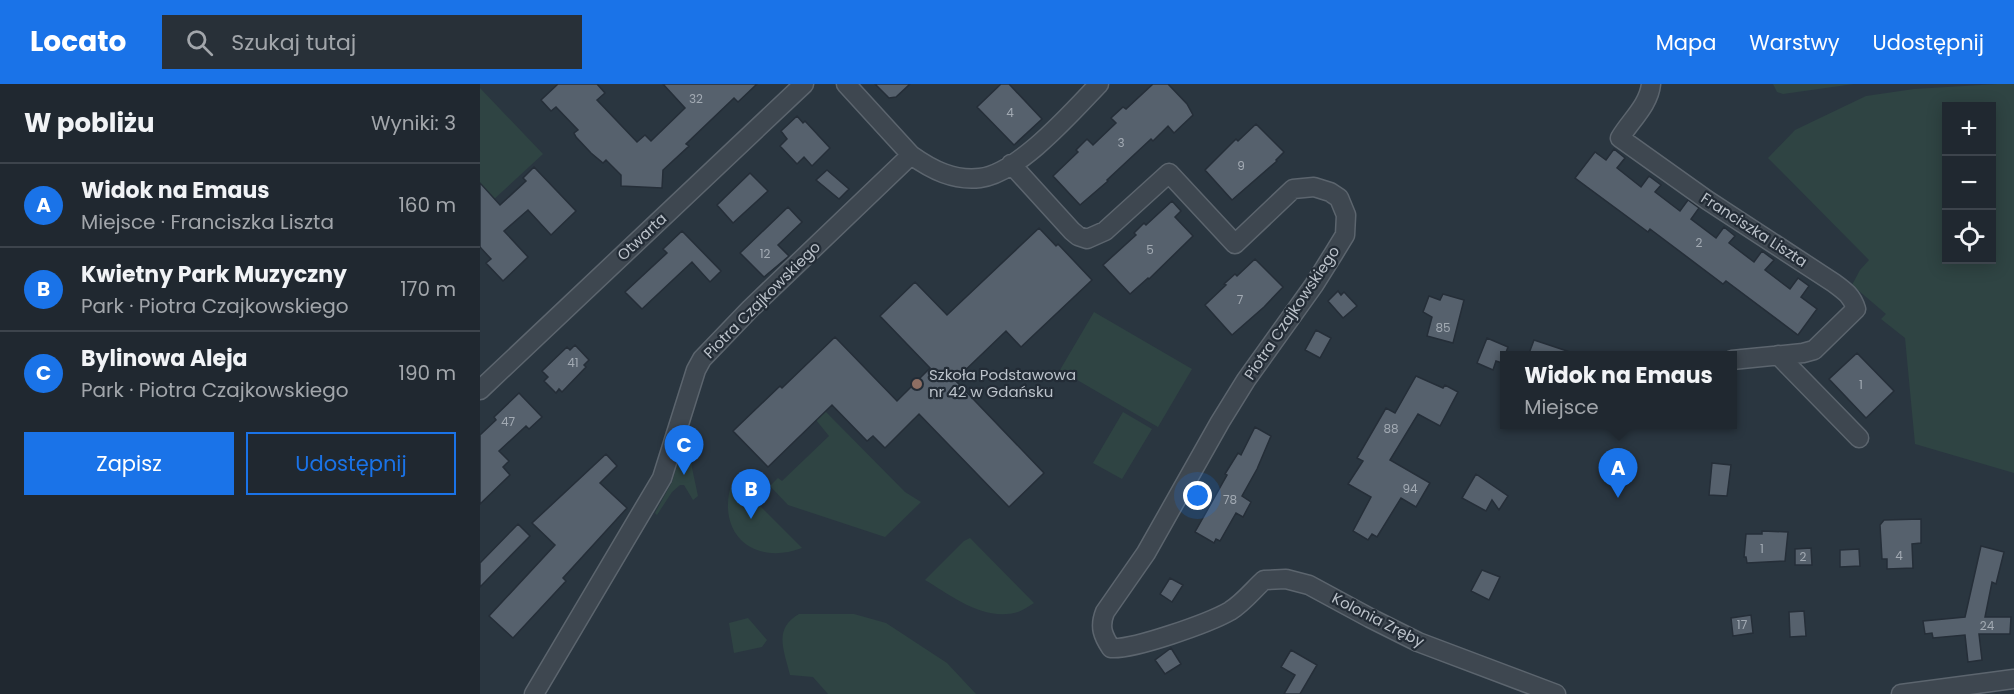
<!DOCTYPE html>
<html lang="pl">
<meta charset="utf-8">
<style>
:root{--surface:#202830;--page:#283038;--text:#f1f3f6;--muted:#a2a6ab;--line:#3d444c;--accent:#1a73e8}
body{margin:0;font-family:Poppins,sans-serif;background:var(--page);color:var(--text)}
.controls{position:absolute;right:18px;top:18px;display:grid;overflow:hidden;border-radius:0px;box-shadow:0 3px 15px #0003}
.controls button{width:54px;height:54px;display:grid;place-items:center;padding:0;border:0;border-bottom:2px solid var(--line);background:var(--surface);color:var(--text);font:30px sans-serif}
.you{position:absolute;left:718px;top:412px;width:21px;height:21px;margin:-15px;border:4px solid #fff;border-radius:50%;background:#1a73e8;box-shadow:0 0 0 9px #1a73e833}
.badge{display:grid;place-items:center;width:39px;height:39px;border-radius:50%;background:var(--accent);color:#fff;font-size:20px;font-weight:700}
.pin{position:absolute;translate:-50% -50px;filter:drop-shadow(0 2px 3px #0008)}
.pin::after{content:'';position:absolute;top:32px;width:21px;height:18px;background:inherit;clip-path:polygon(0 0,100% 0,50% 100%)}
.popup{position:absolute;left:1020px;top:267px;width:237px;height:78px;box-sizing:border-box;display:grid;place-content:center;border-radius:0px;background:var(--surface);filter:drop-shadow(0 2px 4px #0005);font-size:20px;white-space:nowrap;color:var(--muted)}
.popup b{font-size:22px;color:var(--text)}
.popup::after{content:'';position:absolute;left:50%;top:100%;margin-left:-12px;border:12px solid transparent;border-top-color:var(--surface)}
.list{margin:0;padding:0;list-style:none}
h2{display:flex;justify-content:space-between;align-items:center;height:78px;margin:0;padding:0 24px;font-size:26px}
h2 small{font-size:20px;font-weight:400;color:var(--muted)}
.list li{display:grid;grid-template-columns:39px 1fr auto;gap:18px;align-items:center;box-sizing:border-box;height:84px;padding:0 24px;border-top:2px solid var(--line)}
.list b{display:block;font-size:22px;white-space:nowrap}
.list p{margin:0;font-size:20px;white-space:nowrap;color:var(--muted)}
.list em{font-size:20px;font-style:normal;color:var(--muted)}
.actions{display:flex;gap:12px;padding:18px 24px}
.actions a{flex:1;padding:14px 0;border:2px solid var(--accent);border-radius:0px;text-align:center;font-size:21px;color:var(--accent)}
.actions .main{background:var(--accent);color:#fff}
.icon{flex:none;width:33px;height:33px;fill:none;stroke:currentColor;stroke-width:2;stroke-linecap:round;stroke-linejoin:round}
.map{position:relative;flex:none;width:1534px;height:610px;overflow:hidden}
header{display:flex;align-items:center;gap:36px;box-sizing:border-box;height:84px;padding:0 30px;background:var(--accent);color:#fff}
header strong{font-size:28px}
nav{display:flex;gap:33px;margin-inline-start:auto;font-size:21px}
.search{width:420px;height:54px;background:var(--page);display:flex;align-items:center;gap:15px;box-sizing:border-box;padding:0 21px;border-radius:0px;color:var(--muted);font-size:22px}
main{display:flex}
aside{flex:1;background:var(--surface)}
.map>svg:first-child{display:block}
.green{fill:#2f4443;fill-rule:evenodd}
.building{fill:#56616d;stroke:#252e38;stroke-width:1.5}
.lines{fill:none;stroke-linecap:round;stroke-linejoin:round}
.minor-casing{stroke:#5c656e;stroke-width:21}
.minor{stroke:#3e4750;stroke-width:18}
.education-dot{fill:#8d6e63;stroke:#232c36;stroke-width:2}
.labels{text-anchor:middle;stroke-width:4.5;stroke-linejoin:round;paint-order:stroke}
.number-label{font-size:12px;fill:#a2aab3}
.street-label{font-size:15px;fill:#bbc2ca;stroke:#232c36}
.poi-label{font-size:15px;fill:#bbc2ca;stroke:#232c36;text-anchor:start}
</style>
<header>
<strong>Locato</strong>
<div class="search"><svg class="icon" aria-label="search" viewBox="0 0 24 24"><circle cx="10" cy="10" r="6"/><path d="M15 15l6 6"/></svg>Szukaj tutaj</div>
<nav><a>Mapa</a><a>Warstwy</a><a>Udostępnij</a></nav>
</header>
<main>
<aside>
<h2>W pobliżu<small>Wyniki: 3</small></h2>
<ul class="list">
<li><span class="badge">A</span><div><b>Widok na Emaus</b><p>Miejsce · Franciszka Liszta</p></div><em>160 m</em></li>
<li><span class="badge">B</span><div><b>Kwietny Park Muzyczny</b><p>Park · Piotra Czajkowskiego</p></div><em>170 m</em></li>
<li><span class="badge">C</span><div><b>Bylinowa Aleja</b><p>Park · Piotra Czajkowskiego</p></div><em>190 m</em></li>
</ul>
<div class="actions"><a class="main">Zapisz</a><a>Udostępnij</a></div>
</aside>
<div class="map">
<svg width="1534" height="610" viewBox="0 0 1534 610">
<rect width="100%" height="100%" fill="#2a3640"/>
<path class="green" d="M1293 0H1374L1303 10 1297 8Z
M1517 0H1534V389L1435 360 1425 254 1401 235 1406 230 1372 201 1380 186 1389 176 1288 74 1315 46 1386 12 1434 5ZM1466 22H1512V176H1466Z
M0 4 63 70 0 128Z
M614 228 712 285 678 343 580 286Z
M345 327 425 408 441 418 405 453 308 421 290 402 298 394 302 397 349 352 336 336Z
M643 328 672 345 642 395 613 379Z
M210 355 212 384 218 412 213 416 204 401H200L192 408 177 431 175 429 192 398 205 356Z
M253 395 322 464C271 483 234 447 253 395Z
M490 454 554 519C549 522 543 526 538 528 504 538 472 512 445 496L484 457Z
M319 530H374L406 539 467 579 496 610H348L333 593 310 591C304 566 293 545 319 530Z
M268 534 287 556 282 563 254 569 249 539Z"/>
<path class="building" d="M78 0H117L125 9 117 16 157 58 165 51 171 57 205 24 183 0H277L258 18 254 14 206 60 209 62 183 86 182 104 141 102V91L126 76 123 79 111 69 96 53 94 49 98 46 76 23 71 27 61 16Z
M395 0H430L416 13 409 14Z
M521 0H529L562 35 534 61 497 23Z
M673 0H688L707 20 713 31 694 49 688 42 673 57 671 55 627 96 628 97 600 121 573 92 598 68 596 66 607 55 613 61 636 39 631 34 643 23 646 25Z
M317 32 323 39 325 37 350 64 332 82 324 73 317 80 300 62 307 55 301 47Z
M776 40 804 68 796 76 797 77 752 116 725 86 756 55 758 57Z
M1134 65 1145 74 1137 84 1161 103 1169 92 1181 101 1175 108 1200 127 1208 116 1219 124 1211 135 1236 154 1244 143 1255 152 1249 159 1274 178 1282 167 1294 176 1285 186 1310 205 1318 194 1329 202 1321 213 1337 225 1318 251 1246 197 1243 200 1170 145 1168 148 1095 94 1115 68 1126 76Z
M54 83 96 127 71 151 48 126 24 147 48 173 23 197 6 179 11 175 0 163V99L20 121 46 97 43 94Z
M347 86 369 105 359 115 336 96Z
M270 89 288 107 253 139 237 121Z
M692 117 701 127 695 133 713 152 669 195 668 194 650 210 623 181 656 151 654 149 664 139 666 141Z
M308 123 322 138 298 161 309 172 284 193 260 169Z
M559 144 576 162 578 160 612 196 541 263 526 247 475 296 564 389 529 423 439 330 405 364 393 352 387 357 352 321 288 383 253 347 300 302 302 304 355 253 417 317 450 284 400 232 435 198 467 231Z
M202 147 241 187 230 198 212 178 162 225 145 208 187 169 183 165Z
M775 175 803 203 784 223 752 251 725 221 746 201 744 200 755 190 757 192Z
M858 207 861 211 864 208 877 222 863 234 848 217Z
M963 210 984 216 973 259 947 252 952 233 943 228 949 212 960 216Z
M836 246 851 254 840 274 825 266Z
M1007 254 1028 263 1022 279 1016 277 1013 286 997 279Z
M1054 256 1093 269 1092 272H1048Z
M95 261 109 276 104 281 106 283 82 308 79 305 76 309 64 297 68 293 62 287 87 263 90 266Z
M1377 269 1414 307 1386 334 1349 295Z
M936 292 963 304 965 301 978 308 960 342 938 330 910 376 950 399 936 423 921 414 897 453 892 450 888 456 873 447 891 413 868 400 883 377 877 374 906 324 915 329Z
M39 309 62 333 49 345 46 342 19 367 29 377 23 383 30 391 0 420V351L16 336 14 333Z
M775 343 791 352 777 385 762 412 771 418 763 433 756 429 740 457 736 455 734 459 715 448 747 391 745 390 758 369 761 371Z
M126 370 137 382 120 399 147 424 83 494 86 497 33 554 9 532 75 461 52 439Z
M1232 379 1251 381 1247 412 1229 411Z
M996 390 1028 412 1019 426 1012 416 1006 427 982 414Z
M1441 435V459L1432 460 1433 484 1407 485V475H1402L1400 441 1404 436Z
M38 440 50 452 0 503V479Z
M1282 447 1308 448 1305 477 1267 479 1266 473H1264L1266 450H1282Z
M1501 462 1524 468 1516 500 1512 498 1505 533H1531L1530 550H1499L1502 576 1488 578 1485 551 1453 554 1452 549 1445 550 1443 537 1485 533Z
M1331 464 1332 481H1315V465Z
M1379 465 1380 482 1360 483V466Z
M1002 486 1020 493 1009 516 991 507Z
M690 494 703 501 692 518 680 510Z
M1324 527 1326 552 1310 553 1309 528Z
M1271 531 1273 549 1253 552 1251 534Z
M691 564 701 580 685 590 675 576Z
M811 566 837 581 820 610H804L815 591 801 583Z"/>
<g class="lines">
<defs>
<path id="minor" d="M366 0 431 71C452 86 474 97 500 94 538 90 593 27 619 0
M1171 0C1169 21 1150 37 1140 54L1227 116 1354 199C1365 207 1372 212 1376 225L1334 266 1323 269 1252 276
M531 80 592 147 598 152 607 155 625 147 689 89 755 160 813 105 834 103 850 108 859 114 866 131 865 151 854 169 834 201 766 296 740 338 666 469 625 528C619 543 623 552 631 564 653 566 729 539 750 527 763 519 773 506 784 496L806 495 829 501 890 534 938 558 1076 610
M1298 271 1379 354
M0 306 324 0
M54 610 182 394 216 286 222 275 270 225 431 71
M1421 610 1534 595"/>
</defs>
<use href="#minor" class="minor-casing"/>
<use href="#minor" class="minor"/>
</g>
<circle class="education-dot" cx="437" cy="300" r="6"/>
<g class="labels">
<g class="number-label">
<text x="216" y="19">32</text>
<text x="530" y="33">4</text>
<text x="641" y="63">3</text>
<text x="761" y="86">9</text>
<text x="1219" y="163">2</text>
<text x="670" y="170">5</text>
<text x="285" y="174">12</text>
<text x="760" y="220">7</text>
<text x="963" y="248">85</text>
<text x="93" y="283">41</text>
<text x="1381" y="305">1</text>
<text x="28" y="342">47</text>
<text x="911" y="349">88</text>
<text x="930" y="409">94</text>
<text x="750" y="420">78</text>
<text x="1282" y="469">1</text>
<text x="1419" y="476">4</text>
<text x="1323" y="477">2</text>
<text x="1262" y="545">17</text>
<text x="1507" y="546">24</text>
</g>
<g class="street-label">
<text transform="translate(1274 146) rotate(33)" y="5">Franciszka Liszta</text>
<text transform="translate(162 153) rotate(-43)" y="5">Otwarta</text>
<text transform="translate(282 216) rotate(-45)" y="5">Piotra Czajkowskiego</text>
<text transform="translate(812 229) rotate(-56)" y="5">Piotra Czajkowskiego</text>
<text transform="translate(898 536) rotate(27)" y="5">Kolonia Zręby</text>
</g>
<g class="poi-label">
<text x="449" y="296">Szkoła Podstawowa<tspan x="449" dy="17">nr 42 w Gdańsku</tspan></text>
</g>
</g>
</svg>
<div class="controls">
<button>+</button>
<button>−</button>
<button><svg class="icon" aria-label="locate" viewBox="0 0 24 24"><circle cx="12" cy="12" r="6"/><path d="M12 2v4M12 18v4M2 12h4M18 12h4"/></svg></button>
</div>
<div class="you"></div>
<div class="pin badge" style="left:1138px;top:414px">A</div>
<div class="popup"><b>Widok na Emaus</b>Miejsce</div>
<div class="pin badge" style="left:271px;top:435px">B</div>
<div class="pin badge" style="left:204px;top:391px">C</div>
</div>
</main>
